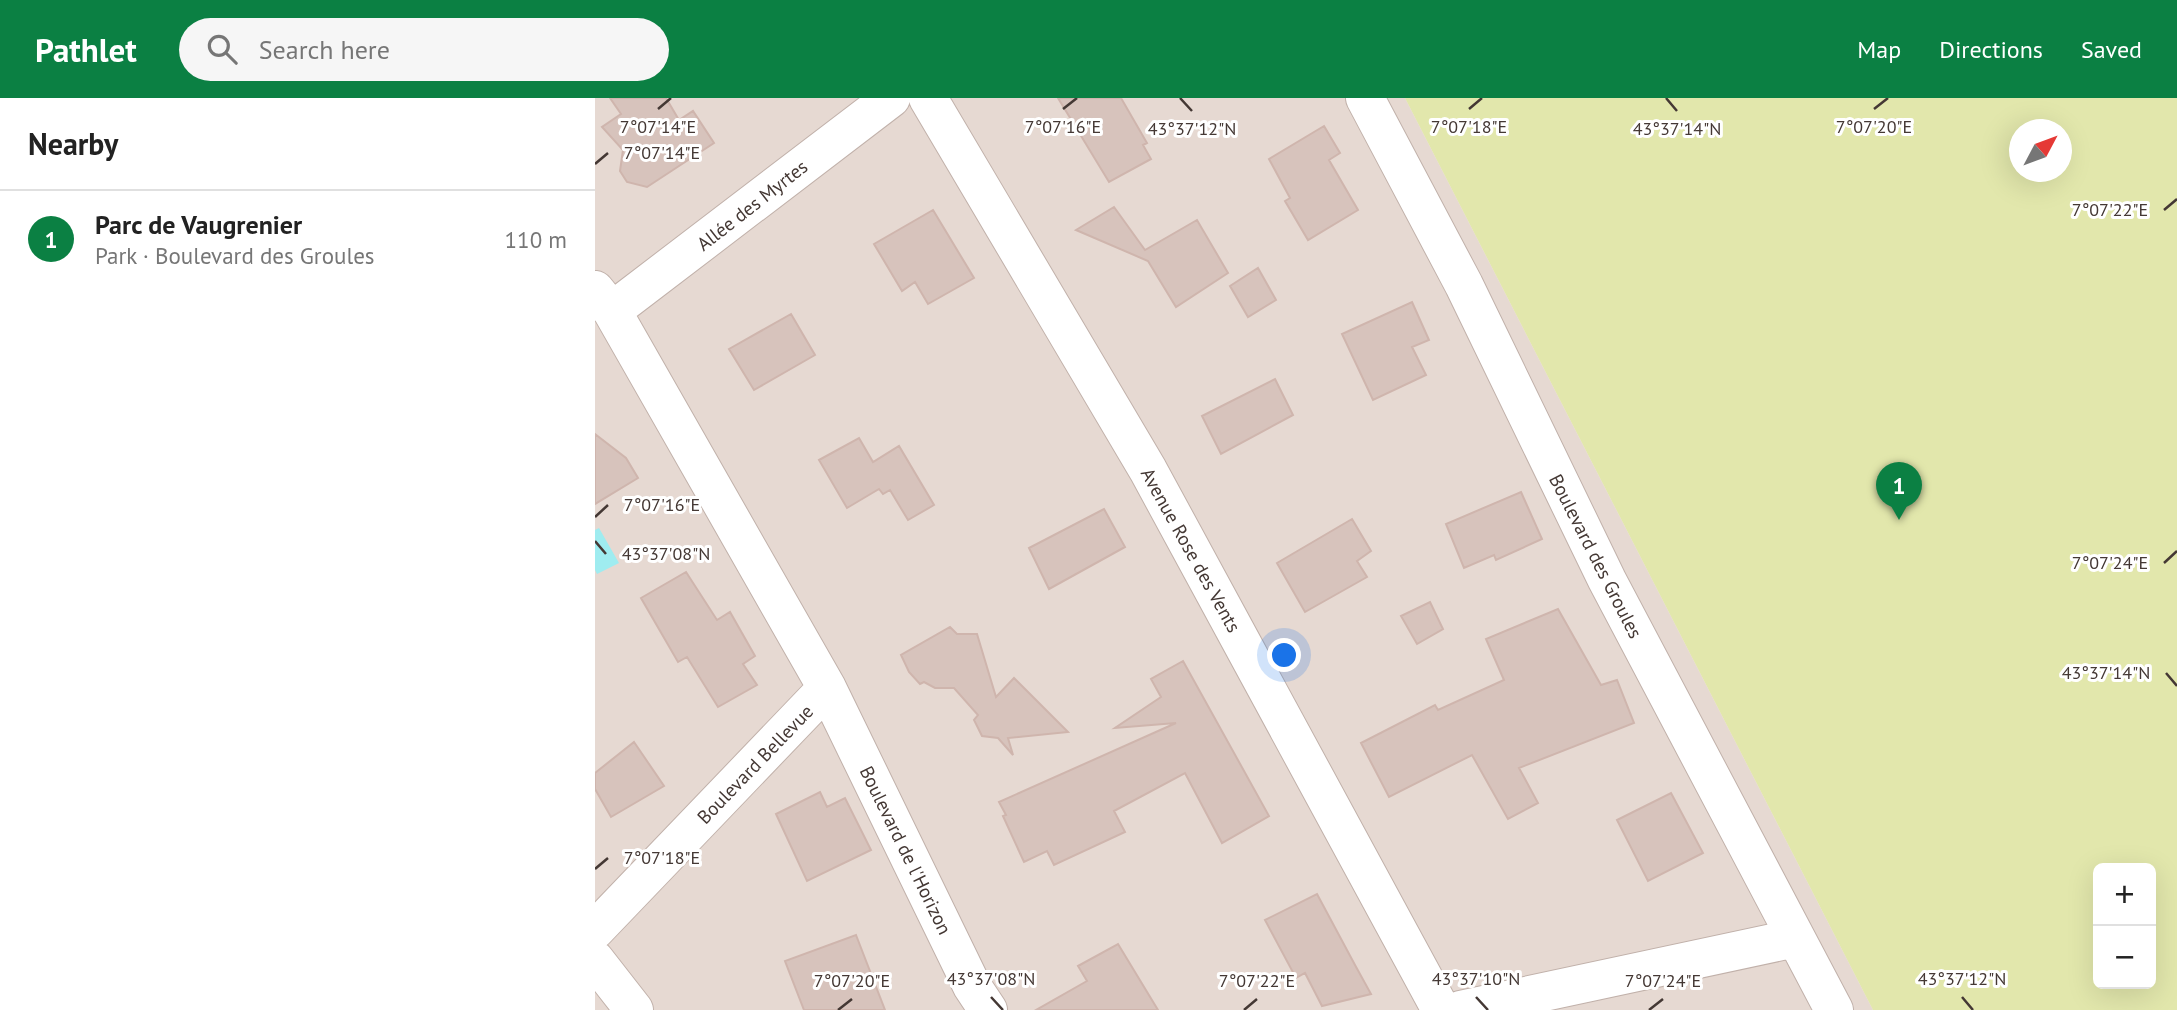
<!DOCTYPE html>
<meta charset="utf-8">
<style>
:root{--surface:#fff;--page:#f6f6f6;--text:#222;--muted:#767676;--line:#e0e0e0;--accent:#0b8043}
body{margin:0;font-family:"PT Sans",sans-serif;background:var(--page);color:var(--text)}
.controls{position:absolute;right:21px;bottom:21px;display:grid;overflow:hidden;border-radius:10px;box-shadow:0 7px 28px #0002}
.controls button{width:63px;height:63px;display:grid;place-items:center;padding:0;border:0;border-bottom:2px solid var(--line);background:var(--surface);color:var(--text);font:35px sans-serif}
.compass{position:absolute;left:1414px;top:21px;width:63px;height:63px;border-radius:50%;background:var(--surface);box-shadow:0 7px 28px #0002;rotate:49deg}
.you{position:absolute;left:690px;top:558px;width:24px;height:24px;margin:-18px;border:5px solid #fff;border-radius:50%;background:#1a73e8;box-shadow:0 0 0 10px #1a73e833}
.badge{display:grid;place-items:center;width:46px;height:46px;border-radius:50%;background:var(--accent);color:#fff;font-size:23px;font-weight:700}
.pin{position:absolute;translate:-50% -58px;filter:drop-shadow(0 2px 4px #0008)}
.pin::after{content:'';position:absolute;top:37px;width:24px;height:21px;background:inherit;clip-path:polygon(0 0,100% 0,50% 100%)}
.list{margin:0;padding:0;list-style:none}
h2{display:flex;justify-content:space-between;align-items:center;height:91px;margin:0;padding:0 28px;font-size:30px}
h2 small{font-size:23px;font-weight:400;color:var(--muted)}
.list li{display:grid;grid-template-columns:46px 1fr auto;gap:21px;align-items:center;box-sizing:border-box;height:98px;padding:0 28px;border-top:2px solid var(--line)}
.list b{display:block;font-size:26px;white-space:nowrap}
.list p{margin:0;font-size:23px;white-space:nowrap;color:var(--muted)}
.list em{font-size:23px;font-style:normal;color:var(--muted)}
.icon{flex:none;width:38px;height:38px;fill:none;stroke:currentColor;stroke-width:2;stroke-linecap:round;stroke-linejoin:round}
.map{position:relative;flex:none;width:1582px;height:912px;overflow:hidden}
header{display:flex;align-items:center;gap:42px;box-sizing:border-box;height:98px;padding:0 35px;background:var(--accent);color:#fff}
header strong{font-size:33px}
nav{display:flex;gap:38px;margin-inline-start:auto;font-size:24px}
.search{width:490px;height:63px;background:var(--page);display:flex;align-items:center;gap:18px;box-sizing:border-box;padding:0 24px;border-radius:38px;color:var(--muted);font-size:26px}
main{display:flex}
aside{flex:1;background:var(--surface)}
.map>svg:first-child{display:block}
.residential{fill:#e6d9d2}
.green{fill:#e2e7ac;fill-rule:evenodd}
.water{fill:#9fecf0}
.building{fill:#d7c3bc;stroke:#cfb5ad;stroke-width:2}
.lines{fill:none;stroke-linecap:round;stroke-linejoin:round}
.minor-casing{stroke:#c1b1aa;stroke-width:40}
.minor{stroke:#fff;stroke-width:38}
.ticks{fill:none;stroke:#443834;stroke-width:2.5}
.labels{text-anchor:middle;stroke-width:6;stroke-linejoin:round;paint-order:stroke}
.street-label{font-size:19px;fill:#443834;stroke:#fff}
.ticks-label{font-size:18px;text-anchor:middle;fill:#443834;stroke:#fff;stroke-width:6;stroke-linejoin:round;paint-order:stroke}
</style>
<header>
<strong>Pathlet</strong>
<div class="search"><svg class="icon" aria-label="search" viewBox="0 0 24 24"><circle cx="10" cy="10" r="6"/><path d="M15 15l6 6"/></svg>Search here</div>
<nav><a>Map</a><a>Directions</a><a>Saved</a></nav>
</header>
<main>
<aside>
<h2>Nearby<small></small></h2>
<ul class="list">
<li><span class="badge">1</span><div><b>Parc de Vaugrenier</b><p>Park · Boulevard des Groules</p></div><em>110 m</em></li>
</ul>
</aside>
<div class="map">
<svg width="1582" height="912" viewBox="0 0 1582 912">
<rect width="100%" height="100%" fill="#f2e9e4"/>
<path class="residential" d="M0 0H810L1278 912H0Z"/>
<path class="green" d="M810 0H1582V912H1278ZM1424 32H1466V74H1424ZM1503 770H1556V886H1503Z"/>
<path class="water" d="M4 430 24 465 2 476 0 472V432Z"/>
<path class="building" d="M15 0H71L84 22 98 13 119 45 52 89 32 84 25 73 28 52 7 29 26 16Z
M463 0H526L552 45 548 47 556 61 514 84Z
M729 28 745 55 734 62 763 112 713 142 690 103 695 100 674 61Z
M519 109 550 152 602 122 633 175 581 209 553 163 481 132Z
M338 112 379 180 333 206 320 184 307 193 279 146Z
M663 170 681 202 653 219 635 188Z
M817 204 834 242 817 249 831 277 778 302 747 236Z
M196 216 220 257 159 292 134 251Z
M680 281 698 317 626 356 607 318Z
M0 336 31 360 43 380 0 406Z
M264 340 278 364 304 348 339 407 313 422 295 392 288 396 284 391 252 410 224 362Z
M926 394 947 441 901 462 899 457 869 470 851 426Z
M509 411 530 449 454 491 434 450Z
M757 421 776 453 762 463 772 479 710 514 682 465Z
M91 474 122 522 135 514 160 558 148 566 162 587 123 609 92 559 83 564 46 500Z
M835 504 848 531 822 546 806 518Z
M963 511 1006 587 1022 582 1039 625 924 670 943 705 913 721 877 657 794 699 766 645 840 607 843 612 909 582 891 541Z
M355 529 362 536H382L401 599 419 580 473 634 413 640 418 657 403 640 387 638 379 622 383 617 359 590H340L329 584 325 586 314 574 306 557Z
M588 563 674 718 627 745 590 675 519 713 530 734 459 767 452 753 429 764 408 718 411 717 404 704 581 625 520 630 566 599 556 581Z
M39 644 69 688 16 719 0 691V675Z
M225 694 232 709 250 700 276 752 212 783 181 716Z
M1076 695 1108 755 1053 783 1022 722Z
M722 796 760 867 776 896 727 908 710 875 701 880 670 822Z
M261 837 290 912H209L190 863Z
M523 846 563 912H441L492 883 483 868Z"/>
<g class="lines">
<defs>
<path id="minor" d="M333 0 553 372 846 912
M770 0 869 187 1012 482 1239 912
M0 192 17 213 232 590 377 888 393 912
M17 213 296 0
M0 832 232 590
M0 862 39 912
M865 912 1201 840"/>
</defs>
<use href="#minor" class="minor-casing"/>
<use href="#minor" class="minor"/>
</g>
<path class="ticks" d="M585 0 597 13M1071 0 1082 13M63 11 76 0M468 11 482 0M874 11 887 0M1279 11 1293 0M0 66 13 55M1569 112 1582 101M0 419 13 407M0 443 11 456M1569 465 1582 453M1571 575 1582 588M0 771 13 760M396 899 408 912M881 899 893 912M1367 899 1378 912M243 912 257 901M649 912 662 901M1054 912 1068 901"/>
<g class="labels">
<g class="street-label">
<text transform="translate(157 107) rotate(-38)" y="7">Allée des Myrtes</text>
<text transform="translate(596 452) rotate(61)" y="7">Avenue Rose des Vents</text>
<text transform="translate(1001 458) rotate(63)" y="7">Boulevard des Groules</text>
<text transform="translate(160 666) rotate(-46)" y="7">Boulevard Bellevue</text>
<text transform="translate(311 752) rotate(64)" y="7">Boulevard de l'Horizon</text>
</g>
</g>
<g class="ticks-label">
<text x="63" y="35">7°07'14"E</text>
<text x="468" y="35">7°07'16"E</text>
<text x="874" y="35">7°07'18"E</text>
<text x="1279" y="35">7°07'20"E</text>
<text x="597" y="37">43°37'12"N</text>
<text x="1082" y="37">43°37'14"N</text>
<text x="67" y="61">7°07'14"E</text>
<text x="1515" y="118">7°07'22"E</text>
<text x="67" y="413">7°07'16"E</text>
<text x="71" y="462">43°37'08"N</text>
<text x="1515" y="471">7°07'24"E</text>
<text x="1511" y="581">43°37'14"N</text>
<text x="67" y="766">7°07'18"E</text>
<text x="396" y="887">43°37'08"N</text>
<text x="881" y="887">43°37'10"N</text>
<text x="1367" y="887">43°37'12"N</text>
<text x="257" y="889">7°07'20"E</text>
<text x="662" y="889">7°07'22"E</text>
<text x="1068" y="889">7°07'24"E</text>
</g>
</svg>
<div class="controls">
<button>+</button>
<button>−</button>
</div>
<svg class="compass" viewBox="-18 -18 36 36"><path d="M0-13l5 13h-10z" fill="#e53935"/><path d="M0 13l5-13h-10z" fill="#767676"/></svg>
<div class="you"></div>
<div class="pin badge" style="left:1304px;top:422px">1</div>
</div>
</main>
